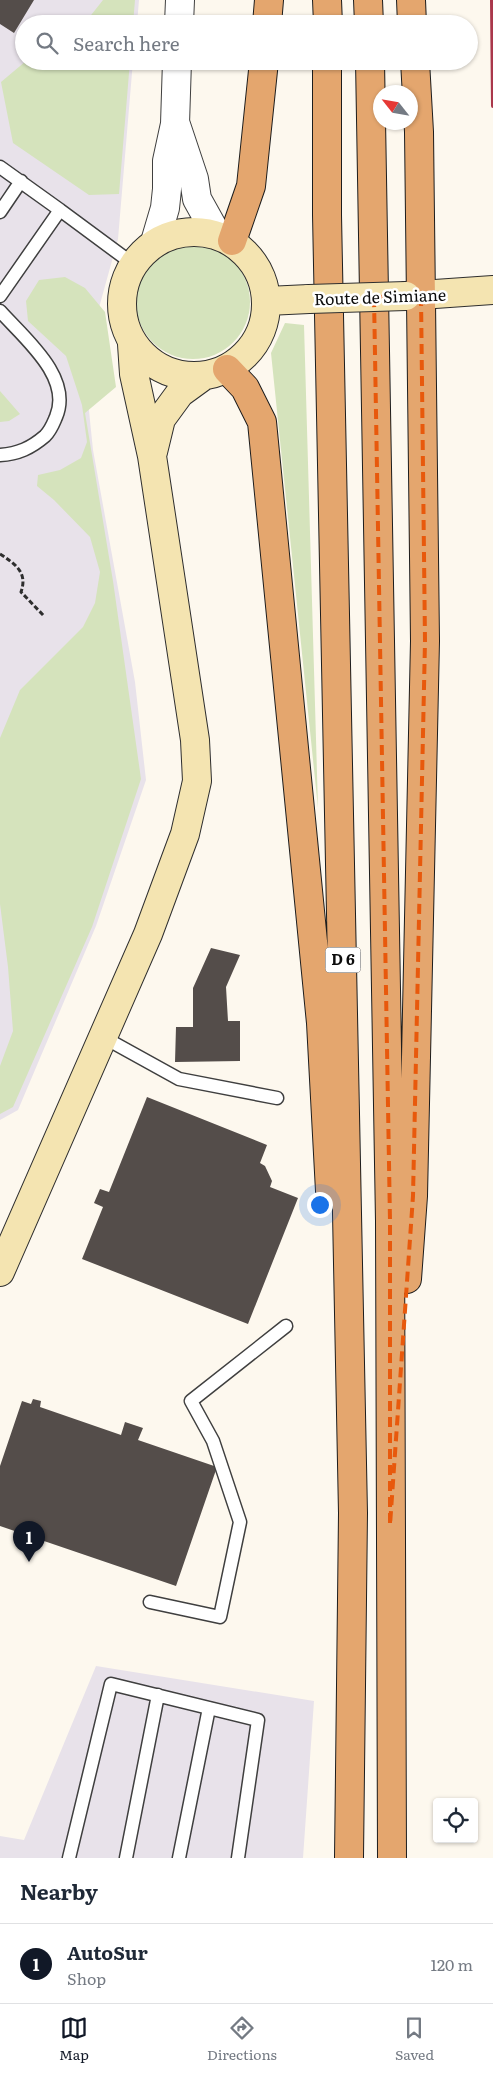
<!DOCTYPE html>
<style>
:root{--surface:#fff;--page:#f2f2f3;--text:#1f2937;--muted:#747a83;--line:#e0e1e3;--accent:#111827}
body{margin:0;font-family:Literata,serif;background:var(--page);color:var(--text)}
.controls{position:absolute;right:15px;bottom:15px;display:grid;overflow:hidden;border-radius:5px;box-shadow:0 1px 4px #0004}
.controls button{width:45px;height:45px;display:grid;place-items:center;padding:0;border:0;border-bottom:1px solid var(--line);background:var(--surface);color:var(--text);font:25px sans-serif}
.compass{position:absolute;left:373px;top:85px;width:45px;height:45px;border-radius:50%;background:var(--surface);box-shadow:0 1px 4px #0004;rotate:301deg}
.you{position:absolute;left:319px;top:1204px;width:18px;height:18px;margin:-12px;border:4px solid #fff;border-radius:50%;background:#1a73e8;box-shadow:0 0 0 8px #1a73e833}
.badge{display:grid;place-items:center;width:32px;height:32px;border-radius:50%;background:var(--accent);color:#fff;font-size:16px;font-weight:700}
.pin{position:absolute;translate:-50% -41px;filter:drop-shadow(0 1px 2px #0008)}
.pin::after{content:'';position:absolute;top:26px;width:18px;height:15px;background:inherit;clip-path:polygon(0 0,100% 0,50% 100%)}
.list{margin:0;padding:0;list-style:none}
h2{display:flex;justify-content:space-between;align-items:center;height:65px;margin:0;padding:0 20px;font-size:21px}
h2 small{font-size:16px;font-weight:400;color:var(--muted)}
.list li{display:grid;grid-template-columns:32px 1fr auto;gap:15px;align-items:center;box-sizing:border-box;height:80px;padding:0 20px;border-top:1px solid var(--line)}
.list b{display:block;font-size:19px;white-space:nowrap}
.list p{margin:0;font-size:16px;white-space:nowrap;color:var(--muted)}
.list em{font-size:16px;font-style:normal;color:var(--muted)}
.icon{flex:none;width:28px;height:28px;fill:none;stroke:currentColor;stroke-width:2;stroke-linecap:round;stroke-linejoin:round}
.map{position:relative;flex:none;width:493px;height:1858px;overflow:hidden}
.search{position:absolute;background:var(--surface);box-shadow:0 1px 4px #0004;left:15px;right:15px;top:15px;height:55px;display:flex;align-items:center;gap:12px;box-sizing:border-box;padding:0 18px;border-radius:28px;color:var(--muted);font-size:19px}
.sheet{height:145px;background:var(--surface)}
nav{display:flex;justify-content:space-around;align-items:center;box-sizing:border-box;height:70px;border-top:1px solid var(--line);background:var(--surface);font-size:14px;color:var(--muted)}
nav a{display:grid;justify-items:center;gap:2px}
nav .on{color:var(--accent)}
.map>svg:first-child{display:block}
.industrial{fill:#e8e2ea}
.green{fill:#d5e3bc}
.building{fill:#544d4a}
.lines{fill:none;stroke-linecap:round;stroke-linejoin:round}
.service-casing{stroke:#3f3f3f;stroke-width:15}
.tertiary-casing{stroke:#3f3f3f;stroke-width:30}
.secondary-casing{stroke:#2e2e2e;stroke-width:30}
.trunk-casing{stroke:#1d1d1d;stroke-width:30}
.path{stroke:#2e2e2e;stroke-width:3;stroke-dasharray:5 2.5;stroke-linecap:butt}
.service{stroke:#fff;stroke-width:12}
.tertiary{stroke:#fff;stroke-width:28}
.secondary{stroke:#f4e4b1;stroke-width:28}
.trunk{stroke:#e4a66e;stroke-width:28}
.rail{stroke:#aa374b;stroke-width:4}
.secondary-bridge-casing{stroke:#2e2e2e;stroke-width:30;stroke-linecap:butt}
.secondary-bridge{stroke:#f4e4b1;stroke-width:28}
.marked{fill:none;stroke:#e8590c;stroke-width:4;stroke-dasharray:10 6;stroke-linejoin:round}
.labels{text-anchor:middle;stroke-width:5;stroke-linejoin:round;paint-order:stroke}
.shield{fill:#fff;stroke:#555;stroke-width:1}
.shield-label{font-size:15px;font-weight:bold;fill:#0c0c0c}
.street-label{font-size:16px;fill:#0c0c0c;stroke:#fff}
</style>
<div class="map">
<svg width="493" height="1858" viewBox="0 0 493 1858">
<rect width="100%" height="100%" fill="#fdf8ee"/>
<path class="industrial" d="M0 0H139L137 24H24V61H133L118 239 84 362 93 450 135 682 146 780 96 926 18 1110 0 1120Z
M96 1666 314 1701 303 1858H0V1836L24 1840Z"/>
<path class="green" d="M103 0H135L133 24H84Z
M26 61H130L119 194 89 195 13 143 1 82Z
M136 302a57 57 0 1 1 114 0a57 57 0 1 1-114 0Z
M65 277 85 288 105 312 116 387 85 413 113 581 141 779 92 927 13 1107 0 1114V1066L13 1031 8 967 0 904V738L20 690 83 627 95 603 100 572 90 537 54 500 37 486 38 475 60 470 81 458 87 442 82 405 66 356 28 321 26 301 39 280Z
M285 323 304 325 318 808 271 353Z
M0 391 20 414 9 421 0 422Z"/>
<path class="building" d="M0 0H34L14 33 0 24Z
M211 948 240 955 226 987 228 1021H240V1061L175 1062 176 1027H193V988Z
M147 1097 267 1145 260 1163 265 1166 272 1181 270 1187 298 1198 248 1324 82 1259 103 1207 94 1203 100 1189 109 1192Z
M33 1399 41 1401 40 1407 121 1435 125 1422 143 1428 138 1440 217 1467 176 1586 0 1526V1466L22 1401 31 1404Z"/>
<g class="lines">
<defs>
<path id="service" d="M0 167 60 210
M0 212 21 181
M0 296 60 210 133 264
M0 311C24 338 73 377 56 417 53 424 51 430 45 436 31 448 18 454 0 455
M103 1037 179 1079 277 1098
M150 1602 220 1617 240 1522 213 1441 191 1401 286 1326
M69 1858 111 1684 258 1720 238 1858
M126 1858 158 1695
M179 1858 209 1708"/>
<path id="tertiary" d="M179 24 180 0
M176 125 194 179 197 199 217 235
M155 242 165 208 167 189V161L175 124 177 61"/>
<path id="secondary" d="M122 304a72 72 0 1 1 144 0a72 72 0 1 1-144 0Z
M406 296 493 290
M267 301 309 299
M153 452 161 419 180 393 202 377
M0 1272 148 934 185 834 197 781 195 740 152 456 134 374 132 344"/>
<path id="trunk" d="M327 0 328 24
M368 0 369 24
M411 0 412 24
M267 24 269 0
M327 61V215L353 1513 349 1858
M370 61 390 1221 392 1858
M232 241 251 186 264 61
M227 369 245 388 262 422 321 1023 330 1191
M407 1279 413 1196 425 641 419 132 415 61"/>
</defs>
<use href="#service" class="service-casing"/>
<use href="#tertiary" class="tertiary-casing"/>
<use href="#secondary" class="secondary-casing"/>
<use href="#trunk" class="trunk-casing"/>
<path class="path" d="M0 554C15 564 28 572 21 592L44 616"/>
<use href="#service" class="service"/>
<use href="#tertiary" class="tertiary"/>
<use href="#secondary" class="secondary"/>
<use href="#trunk" class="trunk"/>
<path class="rail" d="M492 0 493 106"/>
<defs>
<path id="secondary-bridge" d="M309 299 406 296"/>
</defs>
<use href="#secondary-bridge" class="secondary-bridge-casing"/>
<use href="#secondary-bridge" class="secondary-bridge"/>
</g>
<path class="marked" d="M421 296 425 641 413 1196 390 1525V1221L374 297Z"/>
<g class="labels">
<rect class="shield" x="325.5" y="947.5" width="35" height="25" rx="4"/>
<g class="shield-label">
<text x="343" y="965">D 6</text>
</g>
<g class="street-label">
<text transform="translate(380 297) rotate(-2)" y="6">Route de Simiane</text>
</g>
</g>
</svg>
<div class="controls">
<button><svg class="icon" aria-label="locate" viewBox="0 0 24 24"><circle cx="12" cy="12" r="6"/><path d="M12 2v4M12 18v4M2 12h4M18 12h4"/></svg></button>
</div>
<svg class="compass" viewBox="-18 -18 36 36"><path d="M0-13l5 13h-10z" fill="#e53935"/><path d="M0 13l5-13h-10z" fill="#747a83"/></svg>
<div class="you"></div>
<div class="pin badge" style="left:29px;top:1562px">1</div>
<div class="search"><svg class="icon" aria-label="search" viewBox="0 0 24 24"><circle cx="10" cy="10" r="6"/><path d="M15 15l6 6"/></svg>Search here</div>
</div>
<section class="sheet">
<h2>Nearby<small></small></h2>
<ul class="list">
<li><span class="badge">1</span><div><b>AutoSur</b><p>Shop</p></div><em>120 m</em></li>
</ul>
</section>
<nav>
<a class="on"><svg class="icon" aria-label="map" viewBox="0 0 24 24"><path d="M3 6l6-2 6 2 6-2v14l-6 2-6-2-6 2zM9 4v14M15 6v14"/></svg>Map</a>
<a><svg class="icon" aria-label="directions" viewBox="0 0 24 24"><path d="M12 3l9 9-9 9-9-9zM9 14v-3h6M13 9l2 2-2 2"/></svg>Directions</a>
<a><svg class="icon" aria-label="saved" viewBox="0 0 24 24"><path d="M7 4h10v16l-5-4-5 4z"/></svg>Saved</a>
</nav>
